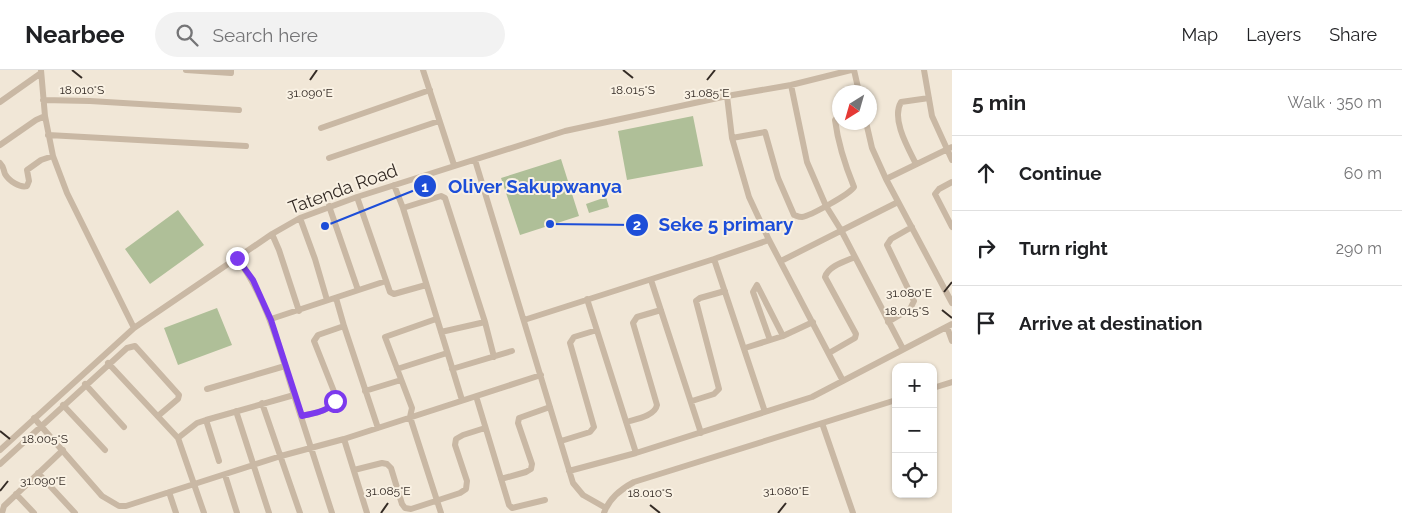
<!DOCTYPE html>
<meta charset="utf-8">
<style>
:root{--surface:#fff;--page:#f2f2f2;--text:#202124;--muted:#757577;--line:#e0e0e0}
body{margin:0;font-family:Raleway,sans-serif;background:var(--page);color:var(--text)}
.controls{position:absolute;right:15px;bottom:15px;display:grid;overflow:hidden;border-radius:10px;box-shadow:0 1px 4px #0004}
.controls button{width:45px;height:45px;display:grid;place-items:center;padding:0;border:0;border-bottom:1px solid var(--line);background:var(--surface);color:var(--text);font:25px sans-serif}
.compass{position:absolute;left:832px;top:15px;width:45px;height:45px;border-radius:50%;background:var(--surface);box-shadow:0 1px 4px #0004;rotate:217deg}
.stop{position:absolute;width:15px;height:15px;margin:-11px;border:4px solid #7c3aed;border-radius:50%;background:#fff}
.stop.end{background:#7c3aed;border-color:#fff;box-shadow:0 1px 5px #0008}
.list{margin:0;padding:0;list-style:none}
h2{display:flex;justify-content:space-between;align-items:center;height:65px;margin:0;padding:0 20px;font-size:21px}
h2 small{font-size:16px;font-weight:400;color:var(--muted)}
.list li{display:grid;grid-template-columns:32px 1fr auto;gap:15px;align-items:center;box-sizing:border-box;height:75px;padding:0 20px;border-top:1px solid var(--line)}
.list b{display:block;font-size:19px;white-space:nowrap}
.list em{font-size:16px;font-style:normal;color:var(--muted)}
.icon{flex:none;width:28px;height:28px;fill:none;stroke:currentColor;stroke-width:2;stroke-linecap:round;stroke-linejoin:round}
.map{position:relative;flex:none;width:952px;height:443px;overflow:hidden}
header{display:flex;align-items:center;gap:30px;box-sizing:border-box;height:70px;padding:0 25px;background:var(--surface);border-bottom:1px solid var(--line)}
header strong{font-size:24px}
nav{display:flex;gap:28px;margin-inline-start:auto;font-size:18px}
.search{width:350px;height:45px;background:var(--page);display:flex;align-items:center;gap:12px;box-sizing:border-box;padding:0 18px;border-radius:28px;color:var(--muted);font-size:19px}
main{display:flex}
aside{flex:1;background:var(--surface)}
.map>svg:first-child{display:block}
.green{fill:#afbf98}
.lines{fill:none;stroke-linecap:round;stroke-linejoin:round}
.minor{stroke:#c9b8a4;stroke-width:6}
.route{stroke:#7c3aed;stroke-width:6}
.ticks{fill:none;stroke:#342b25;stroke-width:2}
.labels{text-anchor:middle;stroke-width:4;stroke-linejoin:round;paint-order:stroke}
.street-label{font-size:18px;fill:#342b25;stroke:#f9f1e3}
.ticks-label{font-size:12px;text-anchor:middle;fill:#342b25;stroke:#f9f1e3;stroke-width:4;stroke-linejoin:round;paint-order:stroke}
.leader{fill:none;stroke:#1d4ed8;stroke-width:2}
.callout-dot{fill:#1d4ed8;stroke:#f9f1e3;stroke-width:2}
.mark-label{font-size:15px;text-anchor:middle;font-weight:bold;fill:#fff}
.callout-label{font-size:19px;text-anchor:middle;font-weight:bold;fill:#1d4ed8;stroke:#f9f1e3;stroke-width:4;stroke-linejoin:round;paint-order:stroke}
</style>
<header>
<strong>Nearbee</strong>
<div class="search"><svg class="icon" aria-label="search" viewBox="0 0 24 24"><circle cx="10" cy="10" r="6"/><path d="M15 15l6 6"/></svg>Search here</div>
<nav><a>Map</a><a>Layers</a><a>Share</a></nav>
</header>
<main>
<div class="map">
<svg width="952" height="443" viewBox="0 0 952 443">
<rect width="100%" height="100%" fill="#f1e7d7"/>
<path class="green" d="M693 46 703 96 627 110 618 61Z
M561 89 579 146 520 165 501 108Z
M606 127 609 137 589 143 586 134Z
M178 140 204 175 150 214 125 179Z
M217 238 232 275 178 295 164 258Z"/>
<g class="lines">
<path class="minor" d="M41 0 45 46 53 86 67 123 134 258
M186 0 231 3V0
M423 0 454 95
M854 0 859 22
M924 0 932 46 952 90
M791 15 807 92 826 136 841 160 903 279
M727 26 732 68 749 127 769 170 843 311
M43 30 90 31 239 40
M0 32 41 3
M866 52 872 78 886 109 952 233
M321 58 430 20
M48 65 246 76
M732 68 765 62 778 108 794 145C797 146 799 147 802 147 810 146 850 124 854 117 845 95 838 73 835 50L839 45
M0 75 36 50 45 46
M329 88 439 51
M475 90 573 413 583 425 606 438
M0 93C4 97 3 99 5 104 9 111 20 118 27 116L29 111 27 100 41 90 53 86
M916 94C908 78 891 49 901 32L929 28
M886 109 952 77
M952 112 939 119 935 124 952 157
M394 115 403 138 462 330
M357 127 390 222 394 224 426 215
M329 136 358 220
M403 138 441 126 445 128 485 252 441 262
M300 148 315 189 327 230
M272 164 279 180 299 241
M237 188C267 229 278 274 293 322 306 363 319 403 332 443
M714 189 765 342
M781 191 898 132
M651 210 701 363
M336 228 344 256 378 358
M587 229 636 383
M271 249 386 211
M436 249 385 267 412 338 410 347 441 443
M524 250 714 189 769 170
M485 252 494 287
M888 252 910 239 914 231 887 175 891 169 912 157
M947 257 952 271
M770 270 753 222 757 215 783 266
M745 278 783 266 813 252
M829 283 855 268 856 264 825 207C828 196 846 191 855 187
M108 293 178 368 204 443
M397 299 447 283
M452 299 512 281
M85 314 124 357
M933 318 952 312
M207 319 285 296
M365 321 401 310
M476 326 509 435 512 438 545 430
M692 331 714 324 719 319 696 231 700 228 725 221
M262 333 300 443
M63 335 105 380
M236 341 269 443
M302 346C314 343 328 342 335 331V324L314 271 318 265 344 256
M34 348 102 426 119 436H126L281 386 344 369 541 305
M206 350 219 391
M626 352C636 349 655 346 657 335L633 253 637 247 661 240
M822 353 853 443
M178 368 197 353 206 350 294 325
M344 369 367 443
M561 371 590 362 594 357 570 273 574 267 597 260
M0 380 134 258 272 164 300 148 357 127 565 61 727 26 791 15 851 0
M0 394 127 278 135 276 179 325 178 329 158 346
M354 400 382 393 387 394 391 398 402 434 405 438 411 439 460 423 466 419 467 411 455 375 456 369 463 365 485 358
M569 401 636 383 812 327 952 254
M38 403 75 443
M225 405 237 443
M501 409 526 402 531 399 532 394 518 353 519 348 550 337
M169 422 176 443
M16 424 34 443
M2 443 4 436 63 380
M604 443C609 428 621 419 634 412L896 330"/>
</g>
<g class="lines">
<path class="route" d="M237 188 253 210 271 250 302 346C314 343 328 342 335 331"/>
</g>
<path class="ticks" d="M72 0 82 8M623 0 633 8M310 10 317 0M707 10 715 0M944 222 952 212M942 240 952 248M0 361 10 369M0 421 8 411M650 435 660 443M381 443 388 433M778 443 786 433"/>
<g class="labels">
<g class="street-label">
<text transform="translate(343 119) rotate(-20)" y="6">Tatenda Road</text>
</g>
</g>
<g class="ticks-label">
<text x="82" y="24">18.010°S</text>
<text x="633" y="24">18.015°S</text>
<text x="310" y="27">31.090°E</text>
<text x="707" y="27">31.085°E</text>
<text x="909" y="227">31.080°E</text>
<text x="907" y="245">18.015°S</text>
<text x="45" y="373">18.005°S</text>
<text x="43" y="415">31.090°E</text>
<text x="388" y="425">31.085°E</text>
<text x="786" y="425">31.080°E</text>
<text x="650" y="427">18.010°S</text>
</g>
<path class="leader" d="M325 156L425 116M550 154L637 155"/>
<g class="callout-dot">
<circle cx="325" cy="156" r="5"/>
<circle cx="550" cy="154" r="5"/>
<circle cx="425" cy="116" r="12"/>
<circle cx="637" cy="155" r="12"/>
</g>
<g class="mark-label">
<text x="425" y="122">1</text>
<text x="637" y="160">2</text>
</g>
<g class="callout-label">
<text x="535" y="123">Oliver Sakupwanya</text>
<text x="726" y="161">Seke 5 primary</text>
</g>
</svg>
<div class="controls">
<button>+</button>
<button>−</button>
<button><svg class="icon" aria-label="locate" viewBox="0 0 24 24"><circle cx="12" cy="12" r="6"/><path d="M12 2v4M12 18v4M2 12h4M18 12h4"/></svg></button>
</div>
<svg class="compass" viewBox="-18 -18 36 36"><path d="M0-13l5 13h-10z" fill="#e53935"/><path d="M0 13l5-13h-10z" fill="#757577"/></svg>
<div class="stop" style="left:335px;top:331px"></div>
<div class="stop end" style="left:237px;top:188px"></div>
</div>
<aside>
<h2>5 min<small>Walk · 350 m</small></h2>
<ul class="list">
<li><svg class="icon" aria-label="ahead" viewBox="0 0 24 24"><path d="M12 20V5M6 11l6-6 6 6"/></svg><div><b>Continue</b></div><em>60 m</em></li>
<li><svg class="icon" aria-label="right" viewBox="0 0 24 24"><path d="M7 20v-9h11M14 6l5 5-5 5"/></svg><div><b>Turn right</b></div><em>290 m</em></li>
<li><svg class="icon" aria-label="arrive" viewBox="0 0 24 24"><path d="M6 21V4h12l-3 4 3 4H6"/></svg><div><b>Arrive at destination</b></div></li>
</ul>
</aside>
</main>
